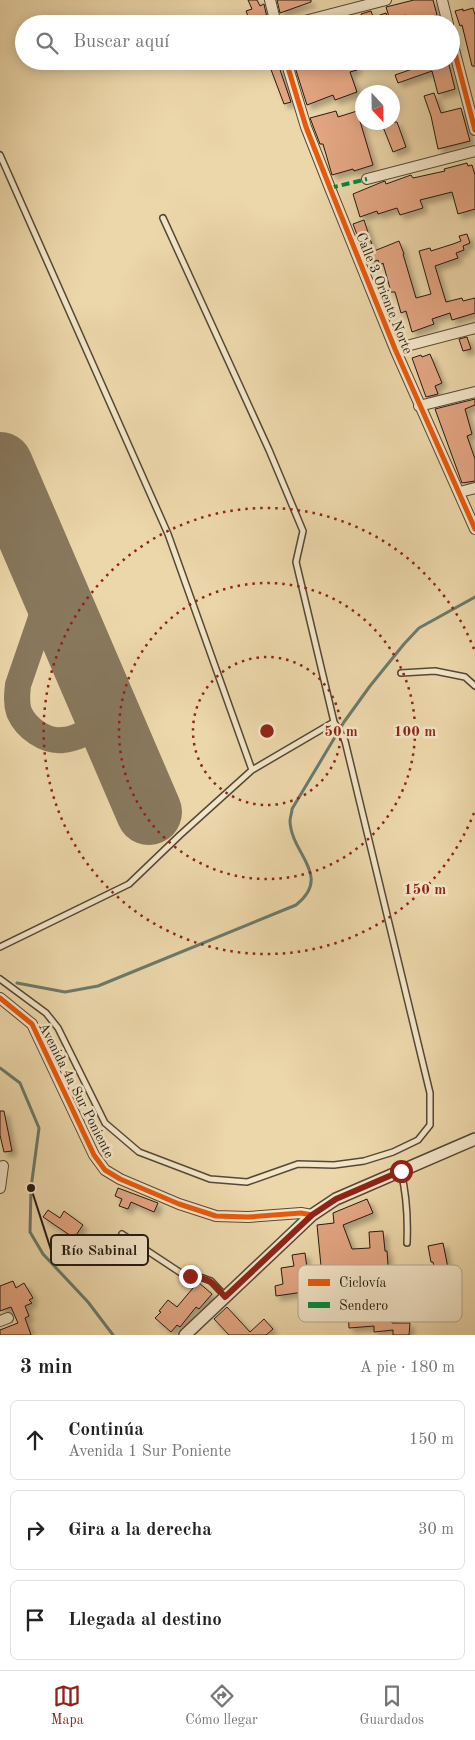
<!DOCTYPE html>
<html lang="es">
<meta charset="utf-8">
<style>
:root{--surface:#fff;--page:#f2f2f2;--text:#222;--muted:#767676;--line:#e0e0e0;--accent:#8f2418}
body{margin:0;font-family:"Old Standard TT",serif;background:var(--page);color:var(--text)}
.compass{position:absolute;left:355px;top:85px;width:45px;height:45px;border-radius:50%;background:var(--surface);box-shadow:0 2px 12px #0003;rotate:158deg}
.stop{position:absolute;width:15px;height:15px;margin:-11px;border:4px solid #8f2418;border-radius:50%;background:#fff}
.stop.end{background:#8f2418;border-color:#fff;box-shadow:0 1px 5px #0008}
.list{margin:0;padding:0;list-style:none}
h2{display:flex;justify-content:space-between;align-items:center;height:65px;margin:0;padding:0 20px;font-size:21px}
h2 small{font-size:16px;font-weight:400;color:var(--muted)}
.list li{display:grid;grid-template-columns:32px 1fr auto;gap:15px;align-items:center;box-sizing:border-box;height:80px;margin:0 10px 10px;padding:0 10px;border:1px solid var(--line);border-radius:8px}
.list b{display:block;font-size:19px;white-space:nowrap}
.list p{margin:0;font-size:16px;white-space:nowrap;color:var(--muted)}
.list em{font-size:16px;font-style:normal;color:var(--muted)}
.icon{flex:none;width:28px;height:28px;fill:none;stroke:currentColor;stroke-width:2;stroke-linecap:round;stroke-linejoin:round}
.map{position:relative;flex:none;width:475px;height:1335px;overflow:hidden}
.search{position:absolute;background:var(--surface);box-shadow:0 2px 12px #0003;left:15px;right:15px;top:15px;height:55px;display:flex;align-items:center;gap:12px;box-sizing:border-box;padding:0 18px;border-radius:28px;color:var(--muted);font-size:19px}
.sheet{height:335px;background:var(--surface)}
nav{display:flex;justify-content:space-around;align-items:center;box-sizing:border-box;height:70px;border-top:1px solid var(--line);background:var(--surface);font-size:14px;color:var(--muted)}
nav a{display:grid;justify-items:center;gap:2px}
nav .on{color:var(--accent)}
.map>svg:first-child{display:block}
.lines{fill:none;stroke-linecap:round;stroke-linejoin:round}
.stream{stroke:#6a7a6b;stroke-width:3}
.taxiway{stroke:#88785d;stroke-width:26}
.runway{stroke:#88785d;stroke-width:66}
.building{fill:#e3a582;stroke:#231a10;filter:url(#shadow)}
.service-casing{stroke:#554936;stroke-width:8}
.minor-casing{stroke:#554936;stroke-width:12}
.tertiary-casing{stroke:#554936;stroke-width:14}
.service{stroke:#f3e5c8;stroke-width:5}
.minor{stroke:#f3e5c8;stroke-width:10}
.tertiary{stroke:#f3e5c8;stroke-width:11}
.quiet{stroke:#00873e;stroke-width:4;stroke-dasharray:8 4;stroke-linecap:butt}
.cycleway-casing{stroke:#f3e5c8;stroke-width:8}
.cycleway{stroke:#e8590c;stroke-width:5}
.route{stroke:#8f2418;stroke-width:6}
.ring{fill:none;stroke:#8f2418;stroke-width:2.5;stroke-dasharray:2.5 5}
.labels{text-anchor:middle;stroke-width:5;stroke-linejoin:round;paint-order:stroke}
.street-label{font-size:14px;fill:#231a10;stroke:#f3e5c8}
.key{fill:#f3e5c8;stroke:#b5a891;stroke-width:1}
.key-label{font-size:14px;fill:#231a10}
.centre{fill:#8f2418;stroke:#f3e5c8;stroke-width:2.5}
.ring-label{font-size:15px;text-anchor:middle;font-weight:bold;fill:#8f2418;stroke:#f3e5c8;stroke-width:5;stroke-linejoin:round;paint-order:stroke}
.leader{fill:none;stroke:#231a10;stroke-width:2}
.callout-dot{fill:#231a10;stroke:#f3e5c8;stroke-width:2}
.callout{fill:#f3e5c8;stroke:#231a10;stroke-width:2}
.callout-label{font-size:15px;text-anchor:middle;font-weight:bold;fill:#231a10}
</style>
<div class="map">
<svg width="475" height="1335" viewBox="0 0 475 1335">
<defs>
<filter id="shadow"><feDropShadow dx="4.5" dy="4.5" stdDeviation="2.5" flood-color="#0004"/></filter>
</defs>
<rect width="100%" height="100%" fill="#ecd7aa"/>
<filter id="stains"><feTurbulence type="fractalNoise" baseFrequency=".004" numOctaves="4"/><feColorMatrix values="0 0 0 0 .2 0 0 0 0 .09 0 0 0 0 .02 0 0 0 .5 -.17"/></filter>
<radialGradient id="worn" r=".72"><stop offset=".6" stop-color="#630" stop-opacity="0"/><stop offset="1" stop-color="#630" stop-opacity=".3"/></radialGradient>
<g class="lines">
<path class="stream" d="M17 983 65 992 98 986 296 905C333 876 291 854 290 821 290 817 292 813 292 809L344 722 370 686 404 644 419 628 475 597
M0 1068 20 1083 39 1128 31 1188 30 1232 43 1254 88 1302 113 1335"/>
<path class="taxiway" d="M52 586 18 685C17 694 16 703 19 712 26 728 45 742 63 740 79 739 95 727 109 720"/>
<path class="runway" d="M0 465 149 812"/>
</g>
<path class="building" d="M248 0H257L260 6 264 4 267 18 251 24 246 11 252 9Z
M277 0H311V2L280 13Z
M414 0H433L437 15 408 24 406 15 390 20 386 7Z
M473 8 475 15V66H472L462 25 460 26 455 11 463 9V11Z
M371 11 375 22 364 24 361 14Z
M386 13 390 24H377L374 17Z
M293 61H354L357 70 350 72 357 92 335 100 333 95 307 105Z
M420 61H448L455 89 438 94 432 71 398 83 395 75 421 66Z
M278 64 291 102 284 104 270 67Z
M434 93 441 113 461 108 470 141 438 149 431 116 424 96Z
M336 111 338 117 357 111 373 165 354 171 353 169 332 175 323 144H320L310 118Z
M381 122H397L406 147 393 152Z
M467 163 468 166 472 165 475 175V209L458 214 452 192 420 200 423 208 400 215 397 208 378 214 377 211 360 217 353 194 382 182 385 181 386 184 411 175 413 178 445 171 444 169Z
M364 220 374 251 399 241 404 254H403L416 298 431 294 419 251 430 248 431 251 453 244 461 241 459 236 467 234 470 243 463 246 464 250 456 253 458 258 435 266 446 302 462 298 463 301 475 298V313L452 320 450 313 432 319 434 324 412 332 406 311 401 313 395 292H391L383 263 380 265 378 260 369 263 364 247 362 248 353 224Z
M467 337 471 349 463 351 459 339Z
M430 354 442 383 435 386 438 394 426 397 412 358 421 355 422 357Z
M475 399V405L465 409 472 434 467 436 475 459V481L462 483 435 409Z
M0 1111H4L12 1151 4 1152 0 1135Z
M118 1188 158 1203 154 1212 131 1202 128 1209 119 1206 122 1199 115 1196Z
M367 1199 373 1213 343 1225 352 1249 370 1248 369 1232 383 1231 385 1251H387L390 1292 403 1291 405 1300 391 1302 392 1323H410L409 1335H393V1330L374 1332V1326L349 1328 346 1274 322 1276 317 1225 334 1223 333 1213Z
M48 1210 60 1218 64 1211 83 1225 74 1238 43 1217Z
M443 1243 448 1268 435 1271 433 1262H431L428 1246Z
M305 1253 310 1291 276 1296 275 1286 283 1284 281 1268 294 1266 292 1255Z
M13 1281 16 1288 24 1283 33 1298 29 1300 32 1303 25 1306 29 1316 25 1318 31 1335H0V1330L18 1323 11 1307 0 1311V1286Z
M198 1282 212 1294 199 1309 196 1307 180 1327 177 1325 171 1332 155 1318 161 1312 159 1311 168 1300 177 1307Z
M227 1307 250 1332 264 1319 273 1329 266 1335H229L214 1319Z"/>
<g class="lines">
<defs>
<path id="service" d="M0 155 168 534 252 770
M401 673 435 671 465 677 475 686
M0 947 129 884 180 835 252 770 334 722
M0 979 46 1013 58 1028 105 1123 139 1152 210 1179 247 1182 298 1164 334 1165 364 1161 393 1152 418 1140 430 1125V1093L345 741 334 722 296 562 303 531 269 450 163 218
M401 1172C407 1196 408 1218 407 1243
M122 1234 184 1275 203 1278 211 1281 225 1296"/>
<path id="minor" d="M270 0 276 24
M442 0 448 24
M293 24 386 0
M451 38 475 130
M286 61 306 127 330 188 395 349 475 529
M367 179 475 151
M395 349 475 328
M419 406 475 392
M460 492 475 488
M0 998 32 1024 94 1155 105 1170 120 1179 179 1204 216 1216 248 1217 301 1213 312 1215
M0 1188 3 1166
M0 1321 8 1318"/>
<path id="tertiary" d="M185 1335 312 1215 336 1199 475 1139"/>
</defs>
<use href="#service" class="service-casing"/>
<use href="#minor" class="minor-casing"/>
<use href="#tertiary" class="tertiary-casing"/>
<use href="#service" class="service"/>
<use href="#minor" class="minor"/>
<use href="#tertiary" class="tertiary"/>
<path class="quiet" d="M330 188 367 179"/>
<defs>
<path id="cycleway" d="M451 38 475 130
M286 61 306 127 330 188 395 349 475 529
M0 998 32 1024 94 1155 105 1170 120 1179 179 1204 216 1216 248 1217 301 1213 312 1215"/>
</defs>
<use href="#cycleway" class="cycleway-casing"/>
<use href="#cycleway" class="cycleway"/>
</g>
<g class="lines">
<path class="route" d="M190 1276C209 1278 213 1282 225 1297L312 1215 336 1199 401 1171"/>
</g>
<g class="ring">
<circle cx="267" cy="731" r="74"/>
<circle cx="267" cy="731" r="148"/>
<path d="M474 813A223 223 0 1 1 474 649"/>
</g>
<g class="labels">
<g class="street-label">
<text transform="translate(385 293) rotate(68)" y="5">Calle 3 Oriente Norte</text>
<text transform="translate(77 1090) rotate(63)" y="5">Avenida 4a Sur Poniente</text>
</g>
</g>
<rect x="298" y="1265" width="164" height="57" rx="8" class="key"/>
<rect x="308" y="1279" width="22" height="7" fill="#e8590c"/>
<rect x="308" y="1302" width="22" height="6" fill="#00873e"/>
<g class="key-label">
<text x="339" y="1287">Ciclovía</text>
<text x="339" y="1310">Sendero</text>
</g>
<circle cx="267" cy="731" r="8" class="centre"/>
<g class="ring-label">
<text x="341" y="736">50 m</text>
<text x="415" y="736">100 m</text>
<text x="425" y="894">150 m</text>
</g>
<path class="leader" d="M31 1188L51 1250"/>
<circle class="callout-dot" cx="31" cy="1188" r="5"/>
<rect class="callout" x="51" y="1235" width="97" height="30" rx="5"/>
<g class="callout-label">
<text x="99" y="1255">Río Sabinal</text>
</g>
<rect width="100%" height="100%" filter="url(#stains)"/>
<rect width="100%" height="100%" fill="url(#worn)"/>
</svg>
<svg class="compass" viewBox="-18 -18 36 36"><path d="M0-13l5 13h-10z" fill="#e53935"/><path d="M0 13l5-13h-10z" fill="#767676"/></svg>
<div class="stop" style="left:401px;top:1171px"></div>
<div class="stop end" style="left:190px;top:1276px"></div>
<div class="search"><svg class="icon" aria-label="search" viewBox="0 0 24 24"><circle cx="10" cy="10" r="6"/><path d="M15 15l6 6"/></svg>Buscar aquí</div>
</div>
<section class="sheet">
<h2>3 min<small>A pie · 180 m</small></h2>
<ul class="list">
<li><svg class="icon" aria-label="ahead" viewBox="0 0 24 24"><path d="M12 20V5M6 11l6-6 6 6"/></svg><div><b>Continúa</b><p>Avenida 1 Sur Poniente</p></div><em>150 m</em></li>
<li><svg class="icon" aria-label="right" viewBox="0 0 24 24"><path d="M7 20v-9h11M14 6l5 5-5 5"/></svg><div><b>Gira a la derecha</b></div><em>30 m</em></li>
<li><svg class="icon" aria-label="arrive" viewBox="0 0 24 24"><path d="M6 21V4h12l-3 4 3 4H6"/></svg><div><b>Llegada al destino</b></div></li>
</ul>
</section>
<nav>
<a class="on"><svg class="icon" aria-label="map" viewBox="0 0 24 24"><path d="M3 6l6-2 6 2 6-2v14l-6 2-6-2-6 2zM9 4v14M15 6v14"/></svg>Mapa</a>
<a><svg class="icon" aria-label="directions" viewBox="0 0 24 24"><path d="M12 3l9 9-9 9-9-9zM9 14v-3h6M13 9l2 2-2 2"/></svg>Cómo llegar</a>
<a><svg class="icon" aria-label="saved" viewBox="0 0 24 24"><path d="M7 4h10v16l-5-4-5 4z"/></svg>Guardados</a>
</nav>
